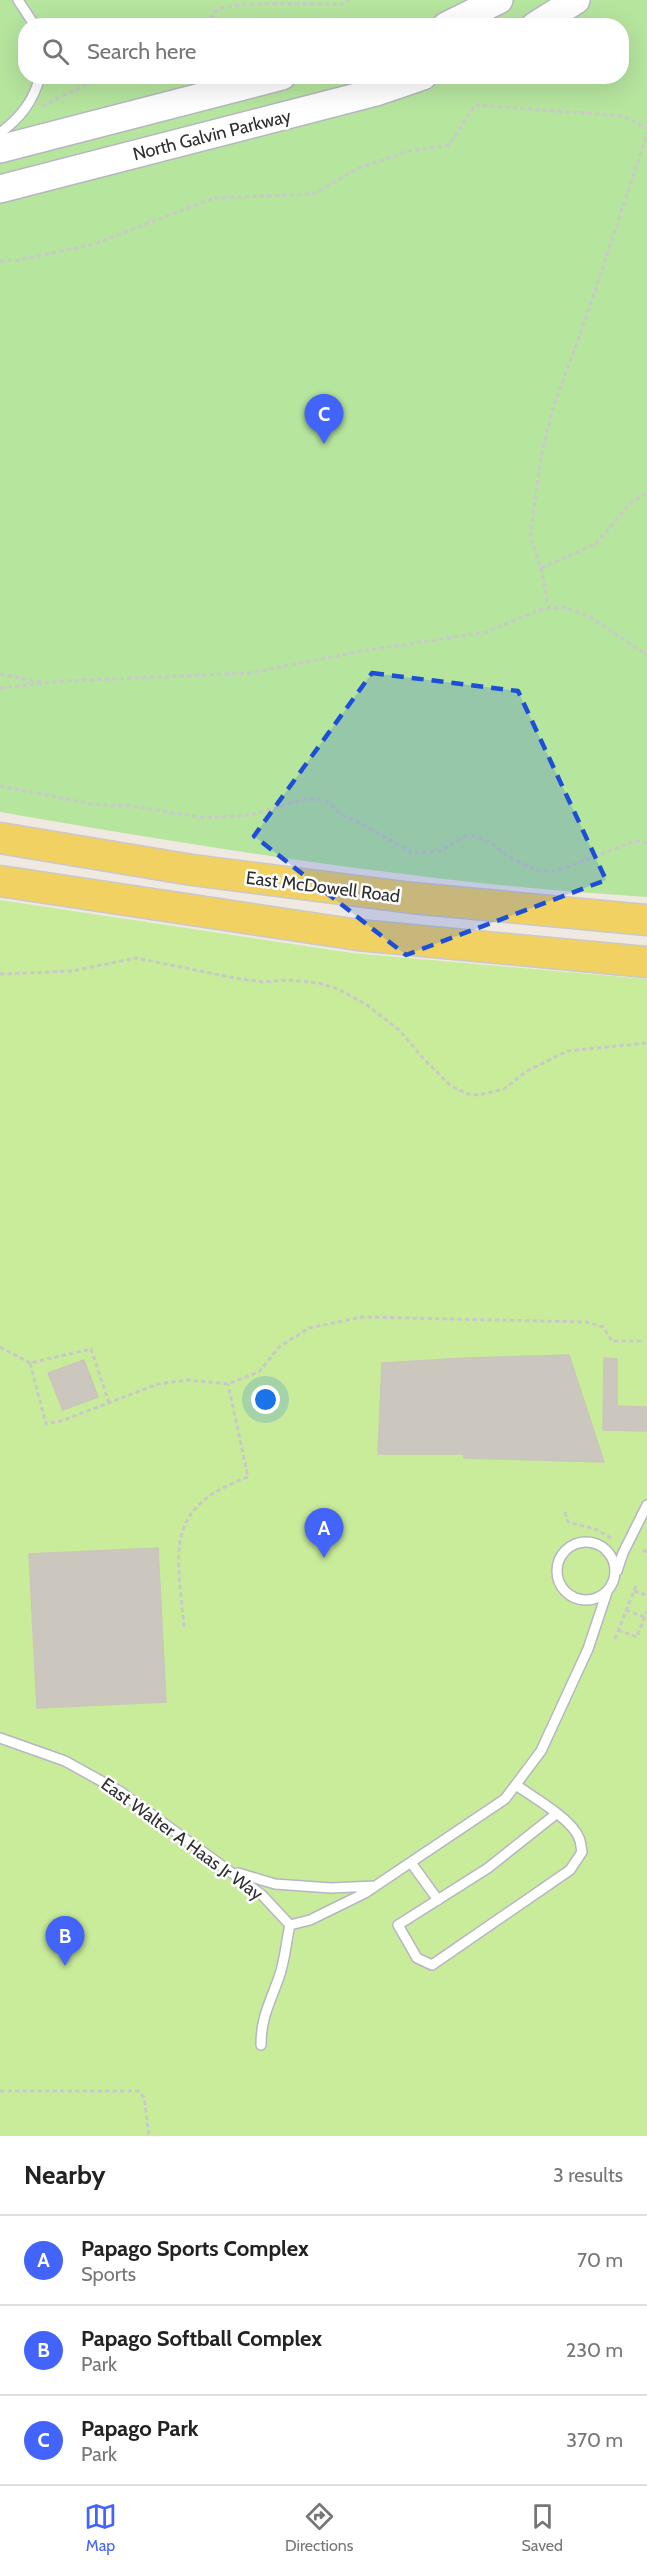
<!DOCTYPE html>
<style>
:root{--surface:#fff;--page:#f2f2f2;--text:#222;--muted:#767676;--line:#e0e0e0;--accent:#4264fb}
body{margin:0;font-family:Cabin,sans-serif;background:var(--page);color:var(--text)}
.you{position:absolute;left:266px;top:1400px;width:21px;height:21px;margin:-15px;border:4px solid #fff;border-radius:50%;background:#1a73e8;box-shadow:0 0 0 9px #1a73e833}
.badge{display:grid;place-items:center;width:39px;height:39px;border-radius:50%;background:var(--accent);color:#fff;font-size:20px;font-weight:700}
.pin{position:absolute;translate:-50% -50px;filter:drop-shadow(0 2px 3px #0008)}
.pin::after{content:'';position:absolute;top:32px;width:21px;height:18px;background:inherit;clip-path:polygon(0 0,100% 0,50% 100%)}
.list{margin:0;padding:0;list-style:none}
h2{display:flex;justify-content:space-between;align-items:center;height:78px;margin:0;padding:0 24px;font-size:26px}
h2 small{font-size:20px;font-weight:400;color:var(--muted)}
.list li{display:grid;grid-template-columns:39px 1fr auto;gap:18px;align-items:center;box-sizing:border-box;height:90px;padding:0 24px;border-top:2px solid var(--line)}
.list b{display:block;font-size:22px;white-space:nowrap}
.list p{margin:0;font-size:20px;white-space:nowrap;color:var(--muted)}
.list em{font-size:20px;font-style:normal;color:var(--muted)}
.icon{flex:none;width:33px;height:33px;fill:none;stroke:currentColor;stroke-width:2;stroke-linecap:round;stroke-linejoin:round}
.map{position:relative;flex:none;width:647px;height:2136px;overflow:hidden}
.search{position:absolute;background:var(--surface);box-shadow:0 6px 24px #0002;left:18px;right:18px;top:18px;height:66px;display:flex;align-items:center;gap:15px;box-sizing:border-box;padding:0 21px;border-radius:24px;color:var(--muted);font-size:22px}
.sheet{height:348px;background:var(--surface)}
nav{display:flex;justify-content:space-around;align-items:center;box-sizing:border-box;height:84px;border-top:2px solid var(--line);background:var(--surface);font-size:16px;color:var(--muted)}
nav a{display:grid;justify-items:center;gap:3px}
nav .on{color:var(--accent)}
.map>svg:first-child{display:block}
.green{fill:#b6e59e;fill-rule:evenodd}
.pitch{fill:#c9ec9a}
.building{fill:#cbc7bf;stroke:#cbc5ba;stroke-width:1.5}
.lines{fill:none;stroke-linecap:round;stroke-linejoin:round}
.lane-casing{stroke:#b4b7c1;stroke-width:12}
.secondary-casing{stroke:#b4b7c1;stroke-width:30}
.primary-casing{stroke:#c9c9c9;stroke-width:33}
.path{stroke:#c9c9c9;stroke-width:3;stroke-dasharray:4.5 3;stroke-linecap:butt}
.lane{stroke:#fff;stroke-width:9}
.secondary{stroke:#fff;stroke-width:27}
.primary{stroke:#f2d163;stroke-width:30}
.marked{fill:#1d4ed8;fill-opacity:0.2;stroke:#1d4ed8;stroke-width:4.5;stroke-dasharray:12 8;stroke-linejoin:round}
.labels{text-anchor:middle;stroke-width:5;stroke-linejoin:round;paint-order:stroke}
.street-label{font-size:18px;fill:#2e2e2e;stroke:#fff}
</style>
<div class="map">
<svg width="647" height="2136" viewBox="0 0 647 2136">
<rect width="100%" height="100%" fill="#efe9e1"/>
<path class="green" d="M0 0H647V897C429 884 215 849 0 812ZM26 26H622V76H26Z"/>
<path class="pitch" d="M0 900 352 953 647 979V2136H0Z"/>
<path class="building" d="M569 1355 604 1462 464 1458V1454H378L382 1363 467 1358Z
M604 1358 617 1359V1406L647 1407V1431L603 1430Z
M84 1360 98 1397 63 1410 48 1373Z
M158 1548 166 1702 37 1708 29 1554Z"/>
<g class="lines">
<defs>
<path id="lane" d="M18 0 35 26
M0 133C20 118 34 101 40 76
M557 1571a29 29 0 1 1 58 0a29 29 0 1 1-58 0Z
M617 1571 623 1553 647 1505
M0 1738 65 1761 121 1792 262 1895 290 1925
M516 1785C533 1797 572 1819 579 1838 581 1842 581 1848 582 1852L570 1870 432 1965 417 1958 398 1925 488 1868 556 1814
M412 1864 438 1900
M238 1873 275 1884 331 1888 375 1886
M290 1925 310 1920 365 1893 505 1799 541 1751 588 1649 607 1592
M261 2045C261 2017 270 2003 279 1977 285 1961 286 1942 290 1925"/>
<path id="secondary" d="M446 26 499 0
M535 26 576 0
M0 149 282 76
M0 189 376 92 423 76"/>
<path id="primary" d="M0 838 192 870 412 898 647 920
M0 881 358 935 647 962"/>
</defs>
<use href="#lane" class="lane-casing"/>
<use href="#secondary" class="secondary-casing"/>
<use href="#primary" class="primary-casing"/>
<path class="path" d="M207 26C210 20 212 14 217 10 236 0 316 5 343 4L349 0
M42 106 105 76
M0 261 19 260 94 244 214 198 313 194 359 168 409 151 449 145 475 105 623 116 647 128
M541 568 596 544 631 502 647 493
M549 609 541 568 530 536 541 457 553 408 587 315 647 134
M0 674 41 682
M0 688 64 681 249 673 362 651 487 632 539 610 563 607 589 616 647 655
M0 786 92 804 132 806 206 818 251 815 302 800 315 799 326 801 342 815 361 823 412 853 440 851 466 836H477L494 845 511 858 539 871H557L635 841 647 843
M0 974 72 971 136 958 240 979 263 982 288 980 319 983 338 989 367 1005 399 1030 423 1058 451 1086 468 1094 479 1095 504 1089 527 1071 567 1051 647 1043
M0 1347 30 1363
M109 1403 91 1349 30 1363 46 1424 61 1421 158 1384 187 1380 228 1384 259 1372 279 1347 309 1328 362 1317 586 1322 603 1327 612 1341H641
M565 1512 568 1522 595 1529 611 1538
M643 1550 647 1552
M634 1591 647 1595
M626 1610 644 1617
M184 1627C177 1550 163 1508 248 1477L228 1384
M618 1630 637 1637 647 1611
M615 1639 637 1583
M0 2091H138L144 2097 149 2136"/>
<use href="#lane" class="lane"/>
<use href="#secondary" class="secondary"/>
<use href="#primary" class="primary"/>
</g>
<path class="marked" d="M372 673 518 691 606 880 406 955 254 836Z"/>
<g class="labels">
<g class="street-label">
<text transform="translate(212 135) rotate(-14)" y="6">North Galvin Parkway</text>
<text transform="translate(323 887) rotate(7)" y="6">East McDowell Road</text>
<text transform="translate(182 1839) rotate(36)" y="6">East Walter A Haas Jr Way</text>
</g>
</g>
</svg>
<div class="you"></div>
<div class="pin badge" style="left:324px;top:1558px">A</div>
<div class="pin badge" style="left:65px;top:1966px">B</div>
<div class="pin badge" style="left:324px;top:444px">C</div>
<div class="search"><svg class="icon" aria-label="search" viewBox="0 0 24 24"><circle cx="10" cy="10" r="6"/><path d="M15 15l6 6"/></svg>Search here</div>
</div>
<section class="sheet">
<h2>Nearby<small>3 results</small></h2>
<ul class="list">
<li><span class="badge">A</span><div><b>Papago Sports Complex</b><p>Sports</p></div><em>70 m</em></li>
<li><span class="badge">B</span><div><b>Papago Softball Complex</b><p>Park</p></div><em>230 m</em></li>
<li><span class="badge">C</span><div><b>Papago Park</b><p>Park</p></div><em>370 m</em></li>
</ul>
</section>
<nav>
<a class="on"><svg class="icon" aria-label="map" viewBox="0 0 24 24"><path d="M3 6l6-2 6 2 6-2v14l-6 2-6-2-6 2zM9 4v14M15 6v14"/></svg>Map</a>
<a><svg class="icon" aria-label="directions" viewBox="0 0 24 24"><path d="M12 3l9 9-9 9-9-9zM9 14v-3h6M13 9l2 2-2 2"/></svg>Directions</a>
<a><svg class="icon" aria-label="saved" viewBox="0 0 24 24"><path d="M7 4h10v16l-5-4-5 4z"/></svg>Saved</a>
</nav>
